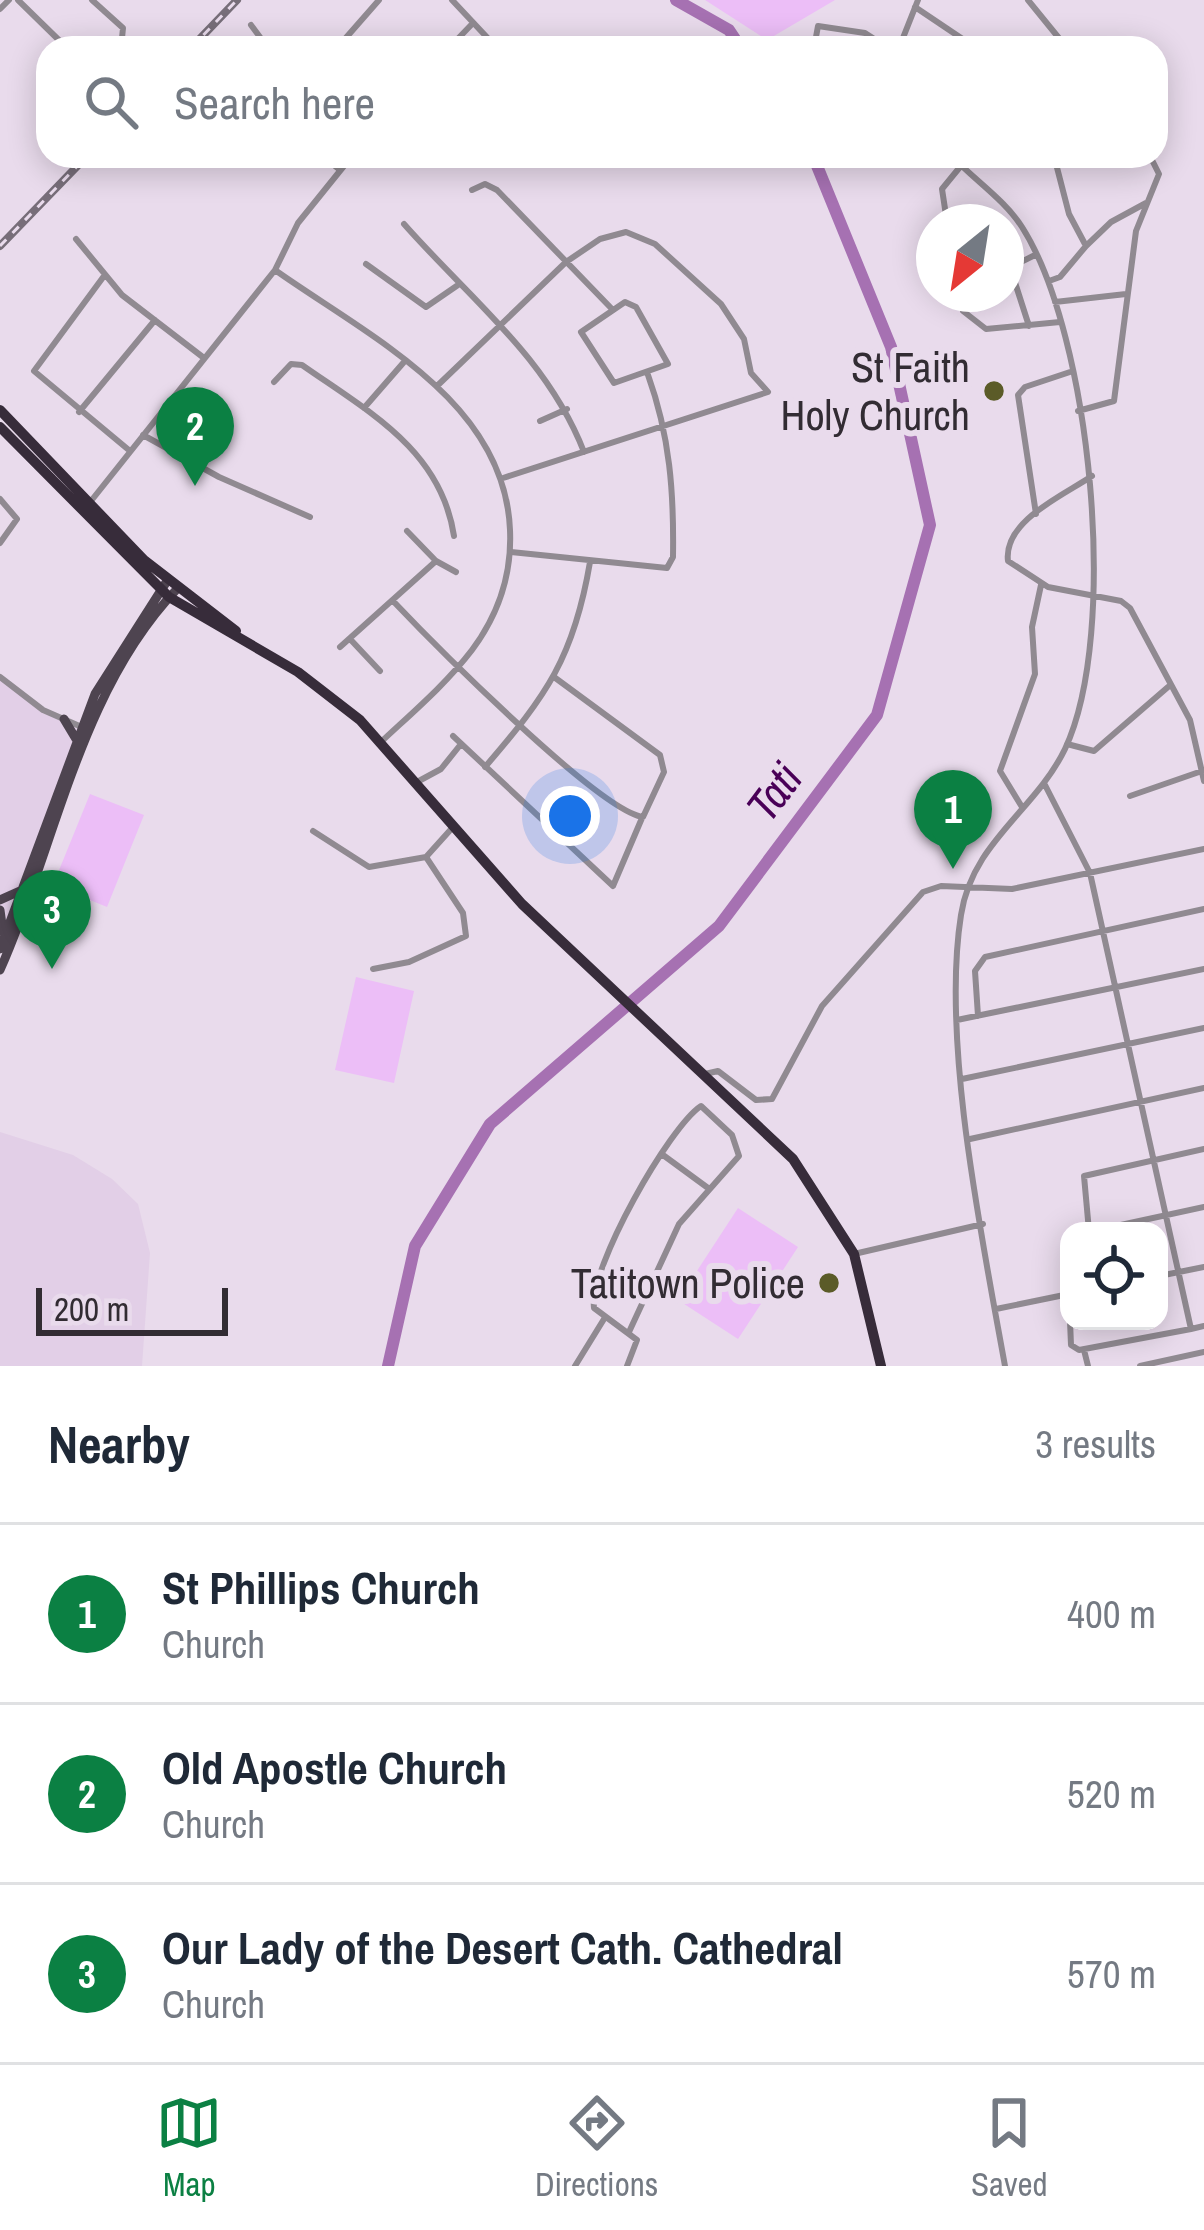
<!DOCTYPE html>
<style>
:root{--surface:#fff;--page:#f2f2f3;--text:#1f2937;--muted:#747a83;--line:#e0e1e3;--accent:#0b8043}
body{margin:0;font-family:"Archivo Narrow",sans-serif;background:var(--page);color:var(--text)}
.controls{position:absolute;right:36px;bottom:36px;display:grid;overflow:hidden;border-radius:24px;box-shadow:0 6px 30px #0003}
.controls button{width:108px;height:108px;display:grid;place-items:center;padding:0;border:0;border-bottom:3px solid var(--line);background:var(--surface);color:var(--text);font:60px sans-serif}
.compass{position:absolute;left:916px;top:204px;width:108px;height:108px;border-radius:50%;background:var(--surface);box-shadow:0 6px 30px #0003;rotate:210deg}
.scale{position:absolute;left:36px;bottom:30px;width:192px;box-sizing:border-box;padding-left:12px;border:6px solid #322c33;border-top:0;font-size:33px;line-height:42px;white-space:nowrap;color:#322c33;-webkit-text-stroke:9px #e9dbec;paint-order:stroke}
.you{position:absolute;left:570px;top:816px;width:42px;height:42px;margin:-30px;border:9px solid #fff;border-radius:50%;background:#1a73e8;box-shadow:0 0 0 18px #1a73e833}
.badge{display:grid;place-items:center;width:78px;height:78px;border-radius:50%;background:var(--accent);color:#fff;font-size:39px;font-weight:700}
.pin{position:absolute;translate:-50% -99px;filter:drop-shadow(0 3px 6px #0008)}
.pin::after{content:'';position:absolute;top:63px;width:42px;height:36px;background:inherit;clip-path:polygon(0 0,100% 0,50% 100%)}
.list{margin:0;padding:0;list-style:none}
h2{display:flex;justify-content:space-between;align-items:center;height:156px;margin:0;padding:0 48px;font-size:51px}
h2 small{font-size:39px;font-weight:400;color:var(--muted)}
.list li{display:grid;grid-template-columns:78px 1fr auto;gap:36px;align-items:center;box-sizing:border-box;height:180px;padding:0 48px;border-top:3px solid var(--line)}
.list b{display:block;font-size:45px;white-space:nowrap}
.list p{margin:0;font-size:39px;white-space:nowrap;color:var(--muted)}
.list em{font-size:39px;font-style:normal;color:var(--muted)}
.icon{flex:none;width:66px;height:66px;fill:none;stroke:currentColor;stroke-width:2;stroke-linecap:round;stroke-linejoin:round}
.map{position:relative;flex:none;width:1204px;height:1366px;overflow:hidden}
.search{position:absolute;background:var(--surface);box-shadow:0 6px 30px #0003;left:36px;right:36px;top:36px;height:132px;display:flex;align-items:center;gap:30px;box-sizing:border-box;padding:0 42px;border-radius:36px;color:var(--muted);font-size:45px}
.sheet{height:696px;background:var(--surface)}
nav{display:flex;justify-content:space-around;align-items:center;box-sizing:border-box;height:168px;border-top:3px solid var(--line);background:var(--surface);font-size:33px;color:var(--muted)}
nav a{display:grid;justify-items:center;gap:6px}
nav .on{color:var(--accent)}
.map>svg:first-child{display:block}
.built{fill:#e2cfe7}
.green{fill:#ecbef7}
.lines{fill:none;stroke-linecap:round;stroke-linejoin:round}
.river{stroke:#a671b2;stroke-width:12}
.minor{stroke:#908a91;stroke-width:6}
.major{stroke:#4e4450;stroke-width:9}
.highway{stroke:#372c3a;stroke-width:10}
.rail-casing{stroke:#776e79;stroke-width:8}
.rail{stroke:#e9dbec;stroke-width:3;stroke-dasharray:9;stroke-linecap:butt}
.poi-dot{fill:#5b5b28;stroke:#e9dbec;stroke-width:4.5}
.labels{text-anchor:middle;stroke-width:12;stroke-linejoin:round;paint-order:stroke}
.poi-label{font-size:42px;fill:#322c33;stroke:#e9dbec;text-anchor:end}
.water-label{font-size:45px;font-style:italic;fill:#490057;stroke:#e9dbec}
</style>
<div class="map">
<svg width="1204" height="1366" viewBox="0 0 1204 1366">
<rect width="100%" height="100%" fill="#e9dbec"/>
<path class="built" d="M0 677 29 700 83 728 0 949Z
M0 1132 73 1155 112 1179 138 1204 150 1253 142 1366H0Z"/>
<path class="green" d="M705 0H835L767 40Z
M90 794 144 815 107 907 53 885Z
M356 977 414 991 394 1083 335 1070Z
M738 1208 798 1247 738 1339 678 1300Z"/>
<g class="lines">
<path class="river" d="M676 0 729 30 741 48
M388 1366 415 1246 490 1124 719 926 877 715 930 525 891 347 813 156"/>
<path class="minor" d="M18 0 67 48
M92 0 123 28 121 48
M452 0 497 48
M1028 0 1067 48
M915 7 976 48
M0 9 9 0
M251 25 268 48
M337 48 379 0
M449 48 473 23
M814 48 818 26 865 33 888 48
M899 48 918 0
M322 156 340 170
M952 156C974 180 1004 199 1022 227 1091 335 1120 632 1065 749 1035 811 972 842 961 915 941 1041 982 1238 1005 1366
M1054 156 1069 214 1086 246 1111 222 1146 203
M472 190 485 184 497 190 611 308
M947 222 942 189 969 156
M404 224C470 299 547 357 584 452
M76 239 122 295 204 358
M366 264 426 307 458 285
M1010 267 1029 326
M1009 268 1035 255
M275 270C368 336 505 401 510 530 512 574 498 615 472 650 446 684 413 712 382 741
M104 276 34 371 130 451
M1049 281 1060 277 1086 246
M962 294 963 311 986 329 1060 322
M625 302 636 307 668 364 614 383 581 332Z
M1055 302 1126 294
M274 382 291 364 302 365C369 412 441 450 454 536
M437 386 566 262 600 239 626 232 655 244 721 304 744 339 751 373 768 392 503 478
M364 408 404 362
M1078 411 1114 401 1136 231 1159 174 1150 156
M79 412 155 320
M540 421 567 409
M143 435 219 477 310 517
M1092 476C1064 495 1003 521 1008 561L1048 587 1121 601 1130 608 1190 720 1204 781
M0 499 17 519 0 543
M91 501 275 270 298 223 352 156
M1036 514 1018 395 1025 387 1070 372
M407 531 436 561 456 572
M511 552 667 568 673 557C674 493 670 436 648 375
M393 601C431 641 599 811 643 817L664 772 660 755 554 677
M350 639 380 671
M340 647 436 561
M0 677 43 710 84 728
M453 736 613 886 642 818
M1067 744 1094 751 1168 687
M485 767C547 695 574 657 590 562
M417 782 441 769 461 744
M1044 783 1090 873 1191 1329 1204 1326
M1130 796 1202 771
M1022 807 1000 771 1035 674 1032 627 1041 585
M313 831 369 867 426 857 453 827
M373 969 409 962 466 936 463 913 426 857
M978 1016 975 971 985 957 1204 909
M957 1020 1204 969
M705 1074 718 1071 756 1100 772 1099 822 1006 923 892 941 886 1012 889 1204 849
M962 1079 1204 1028
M970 1139 1204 1088
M663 1155 708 1188
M1089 1231 1084 1176 1204 1149
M1093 1231 1204 1207
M854 1254 983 1224
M1159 1276 1204 1267
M996 1309 1069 1294
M1070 1321 1071 1345 1079 1350 1191 1329
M1084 1350 1088 1366
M575 1366 604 1319
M627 1366 637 1340 594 1308C589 1268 669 1127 701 1106L732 1135 739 1156 679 1224 629 1332
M1140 1366 1204 1352"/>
<path class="major" d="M64 719 76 739
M0 900 22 890
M0 910 3 932
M0 949 95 694 167 581
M0 970C56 845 79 691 177 589"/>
<path class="highway" d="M0 410 144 560 236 631
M0 427 169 597 298 672 360 720 522 904 793 1159 854 1254 881 1366"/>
<defs>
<path id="rail" d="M191 48 237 0
M0 246 87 156"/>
</defs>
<use href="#rail" class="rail-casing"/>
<use href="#rail" class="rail"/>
</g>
<g class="poi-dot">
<circle cx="994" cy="391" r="12"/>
<circle cx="829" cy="1283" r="12"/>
</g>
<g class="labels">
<g class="poi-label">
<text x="970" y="382">St Faith<tspan x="970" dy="48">Holy Church</tspan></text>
<text x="805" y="1298">Tatitown Police</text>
</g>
<g class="water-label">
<text transform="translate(774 792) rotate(-53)" y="16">Tati</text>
</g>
</g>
</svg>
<div class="controls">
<button><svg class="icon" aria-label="locate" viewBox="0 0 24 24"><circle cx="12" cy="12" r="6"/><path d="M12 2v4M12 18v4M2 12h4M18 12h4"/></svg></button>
</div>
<svg class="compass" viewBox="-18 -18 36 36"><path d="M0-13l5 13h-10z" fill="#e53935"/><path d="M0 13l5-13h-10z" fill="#747a83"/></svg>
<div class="scale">200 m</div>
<div class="you"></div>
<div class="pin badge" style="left:953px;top:869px">1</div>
<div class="pin badge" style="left:195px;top:486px">2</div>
<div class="pin badge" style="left:52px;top:969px">3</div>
<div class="search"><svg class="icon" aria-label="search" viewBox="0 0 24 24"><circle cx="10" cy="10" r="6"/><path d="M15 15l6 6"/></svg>Search here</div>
</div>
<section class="sheet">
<h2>Nearby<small>3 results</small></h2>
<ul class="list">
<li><span class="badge">1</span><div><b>St Phillips Church</b><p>Church</p></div><em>400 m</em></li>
<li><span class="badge">2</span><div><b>Old Apostle Church</b><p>Church</p></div><em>520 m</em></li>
<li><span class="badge">3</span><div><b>Our Lady of the Desert Cath. Cathedral</b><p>Church</p></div><em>570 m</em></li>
</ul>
</section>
<nav>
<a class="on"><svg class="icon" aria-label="map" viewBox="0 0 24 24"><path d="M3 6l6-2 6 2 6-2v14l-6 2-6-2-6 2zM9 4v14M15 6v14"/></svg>Map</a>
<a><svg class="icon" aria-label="directions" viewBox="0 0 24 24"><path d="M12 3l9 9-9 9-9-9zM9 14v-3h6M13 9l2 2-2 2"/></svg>Directions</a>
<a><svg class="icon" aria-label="saved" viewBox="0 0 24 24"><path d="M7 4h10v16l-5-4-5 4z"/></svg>Saved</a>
</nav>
